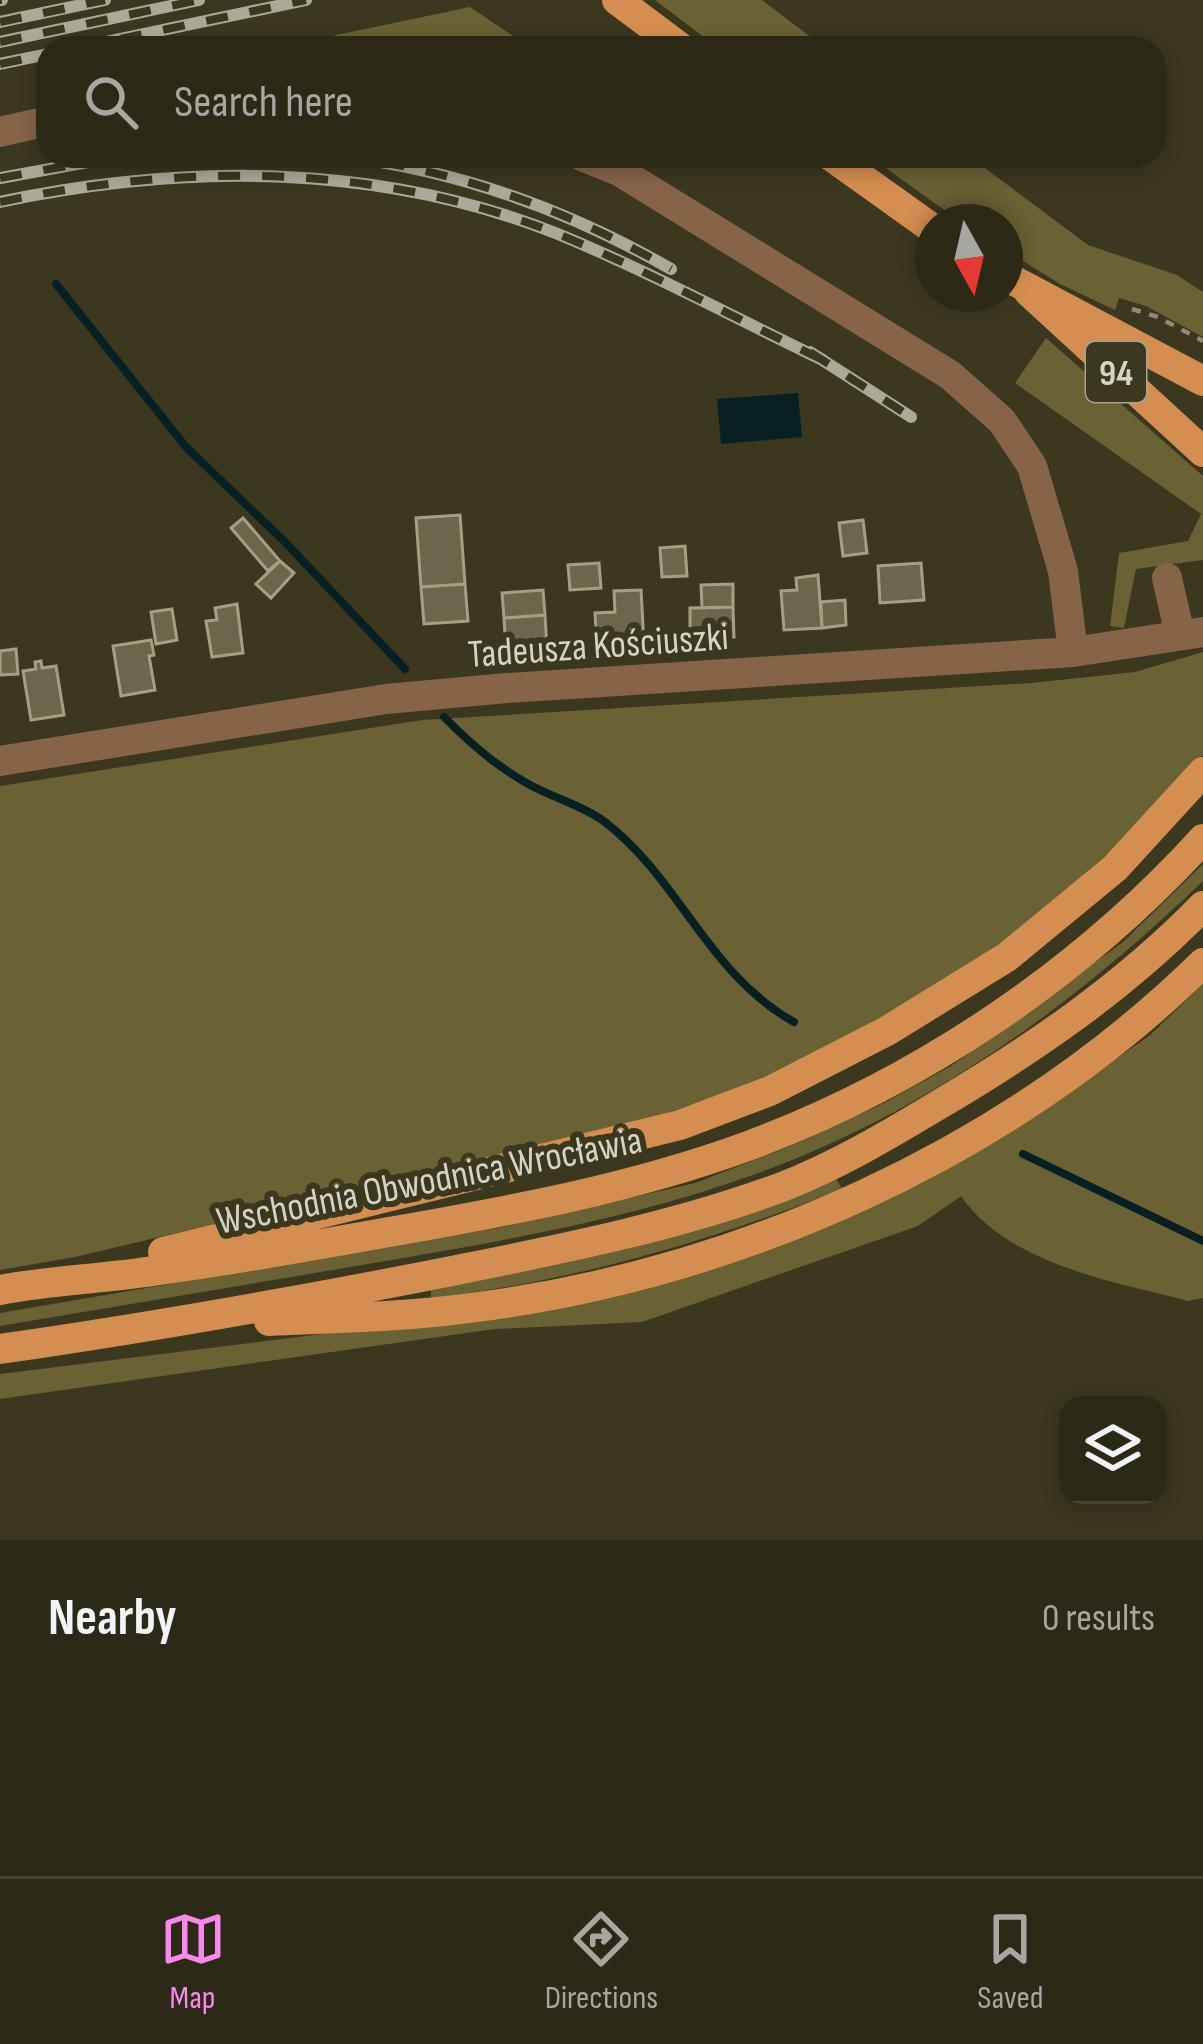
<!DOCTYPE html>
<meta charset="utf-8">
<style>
:root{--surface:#2d2917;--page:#353120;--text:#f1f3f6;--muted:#a7a6a1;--line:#484536;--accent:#f788ec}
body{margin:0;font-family:"Sofia Sans Condensed",sans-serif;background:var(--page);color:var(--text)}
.controls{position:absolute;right:36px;bottom:36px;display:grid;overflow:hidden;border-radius:24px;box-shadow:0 6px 18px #0003}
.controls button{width:108px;height:108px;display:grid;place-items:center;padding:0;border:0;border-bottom:3px solid var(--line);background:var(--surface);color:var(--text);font:60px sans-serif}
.compass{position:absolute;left:915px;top:204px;width:108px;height:108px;border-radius:50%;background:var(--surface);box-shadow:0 6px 18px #0003;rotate:172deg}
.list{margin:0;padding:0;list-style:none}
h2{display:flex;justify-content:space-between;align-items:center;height:156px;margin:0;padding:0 48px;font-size:51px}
h2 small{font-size:39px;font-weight:400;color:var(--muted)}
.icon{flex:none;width:66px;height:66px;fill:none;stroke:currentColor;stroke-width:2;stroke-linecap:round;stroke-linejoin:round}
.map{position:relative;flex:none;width:1203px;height:1540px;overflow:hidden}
.search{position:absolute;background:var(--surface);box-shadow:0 6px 18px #0003;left:36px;right:36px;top:36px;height:132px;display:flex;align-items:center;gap:30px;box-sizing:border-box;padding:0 42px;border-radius:36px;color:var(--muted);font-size:45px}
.sheet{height:336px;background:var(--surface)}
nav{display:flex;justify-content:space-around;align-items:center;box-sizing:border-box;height:168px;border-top:3px solid var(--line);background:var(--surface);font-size:33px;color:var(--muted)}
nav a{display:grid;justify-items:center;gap:6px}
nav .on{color:var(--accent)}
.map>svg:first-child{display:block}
.green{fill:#6a6134}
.water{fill:#082024}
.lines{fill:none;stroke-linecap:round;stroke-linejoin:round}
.stream{stroke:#082024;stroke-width:8}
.building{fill:#6b674d;stroke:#a4a084;stroke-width:3}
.path{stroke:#8e8b78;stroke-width:4.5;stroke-dasharray:9 9;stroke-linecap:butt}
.minor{stroke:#876448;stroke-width:30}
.major{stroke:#d58e51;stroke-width:30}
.rail-casing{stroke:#aca998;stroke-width:12}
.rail{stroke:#3c371f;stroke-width:8;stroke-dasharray:22;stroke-linecap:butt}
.labels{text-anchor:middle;stroke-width:12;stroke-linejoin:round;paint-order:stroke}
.shield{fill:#3c371f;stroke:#a8a493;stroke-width:3}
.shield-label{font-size:36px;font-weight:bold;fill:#d6d3c5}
.street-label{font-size:39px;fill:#d6d3c5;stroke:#3c371f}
</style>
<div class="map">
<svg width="1203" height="1540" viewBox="0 0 1203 1540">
<rect width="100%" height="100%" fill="#3c371f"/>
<path class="green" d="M655 0H762L825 48H718Z
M470 7 531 48H275Z
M869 156H969L1088 245 1177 275 1203 292V337L1146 306 1119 298 1115 310 1060 284 1005 250V222H961Z
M1046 338 1203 476V560L1136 569 1124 628 1110 626 1119 553 1188 541 1201 514 1015 383Z
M1203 652V755L1162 804 1055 903 942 987 806 1060 707 1101 600 1133 75 1257 0 1270V786L422 720 1031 683 1135 672Z
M1203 864V881C1090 990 961 1087 816 1150 674 1212 520 1238 368 1264 245 1285 123 1305 0 1326V1313L503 1227 695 1183 788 1147 882 1104 951 1066 1123 942Z
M1203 984V1298L1188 1301C1112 1281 1009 1265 961 1196L918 1226 642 1322 495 1329 0 1399V1374L475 1315 809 1232 920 1184 1012 1131 1149 1036Z
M835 1177 842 1189C709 1242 574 1281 431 1298V1290C572 1263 702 1234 835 1177Z"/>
<path class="water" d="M798 393 802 437 721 444 717 399Z"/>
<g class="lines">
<path class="stream" d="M56 284 186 447 285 542 405 669
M444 717C471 744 496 766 530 785 554 798 584 806 605 822 681 881 707 973 794 1022
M1023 1154 1203 1241"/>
</g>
<path class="building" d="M460 515 465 584 421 587 416 518Z
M243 518 280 561 268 571 231 528Z
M863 520 867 553 843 556 839 523Z
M685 546 687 576 662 577 660 548Z
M280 561 294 573 271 598 256 584Z
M599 563 601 588 570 590 568 565Z
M921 563 924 600 880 603 878 566Z
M818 575 822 628 784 630 781 591 797 590 796 578Z
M465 584 468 621 424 624 421 587Z
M733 584V607L702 608 701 585Z
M543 590 545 615 504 618 502 593Z
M641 590 644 643 597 647 595 613 615 612 614 591Z
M845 600 846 625 822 628 821 602Z
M237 604 243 653 212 657 206 621 217 620 215 608Z
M733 607 734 637 690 638V608Z
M172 609 177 640 156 644 151 612Z
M545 615 547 650 506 653 504 618Z
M151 640 154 655 149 656 155 690 121 696 113 646Z
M16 649 18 674 0 675V651Z
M41 661 42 668 56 666 64 715 31 720 23 671 36 669 35 662Z"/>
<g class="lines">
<path class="path" d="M1132 309 1158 317 1203 341"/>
<path class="minor" d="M0 132 48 121
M582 156 619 171 950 375 1002 421 1032 466 1063 571 1073 652
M1167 578 1180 635
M0 761 386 699 507 688 1073 652 1203 632"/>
<path class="major" d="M617 0 681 48
M831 156 933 229
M1005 276 1203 381
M1029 292 1203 452
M163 1252 680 1125 770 1091 887 1031 1007 957 1115 868 1203 772
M0 1290C51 1280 102 1279 153 1271 234 1260 315 1245 395 1231 515 1210 633 1188 748 1146 920 1082 1080 974 1203 839
M269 1321C336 1318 403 1317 470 1308 739 1274 1008 1154 1203 963
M0 1349C153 1327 305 1300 457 1270 566 1248 677 1226 782 1187 836 1166 885 1137 935 1107 1032 1050 1124 987 1203 906"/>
<defs>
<path id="rail" d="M0 0H2
M0 22 105 0
M0 42 199 0
M77 48 306 0
M0 64 48 54
M339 156C458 170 568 210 671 269
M0 178 121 156
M0 202C185 163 380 163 558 234 648 271 735 318 823 360
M810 352 911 417"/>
</defs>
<use href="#rail" class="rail-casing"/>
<use href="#rail" class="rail"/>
</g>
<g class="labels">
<rect class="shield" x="1086" y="342" width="60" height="60" rx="9"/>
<g class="shield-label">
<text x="1116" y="385">94</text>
</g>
<g class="street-label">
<text transform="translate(598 644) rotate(-4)" y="14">Tadeusza Kościuszki</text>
<text transform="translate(429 1179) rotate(-11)" y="14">Wschodnia Obwodnica Wrocławia</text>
</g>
</g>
</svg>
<div class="controls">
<button><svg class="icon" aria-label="layers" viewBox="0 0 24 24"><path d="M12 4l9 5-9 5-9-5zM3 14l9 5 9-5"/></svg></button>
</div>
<svg class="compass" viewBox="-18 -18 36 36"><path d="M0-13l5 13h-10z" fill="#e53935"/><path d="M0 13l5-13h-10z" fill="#a7a6a1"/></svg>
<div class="search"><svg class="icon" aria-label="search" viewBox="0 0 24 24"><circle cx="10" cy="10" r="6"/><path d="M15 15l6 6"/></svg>Search here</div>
</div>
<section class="sheet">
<h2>Nearby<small>0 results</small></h2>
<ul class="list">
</ul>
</section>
<nav>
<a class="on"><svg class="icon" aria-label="map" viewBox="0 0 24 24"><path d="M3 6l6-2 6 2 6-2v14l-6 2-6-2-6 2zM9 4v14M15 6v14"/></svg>Map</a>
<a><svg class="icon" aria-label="directions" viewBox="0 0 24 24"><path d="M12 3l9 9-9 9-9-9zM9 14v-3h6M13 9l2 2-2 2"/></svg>Directions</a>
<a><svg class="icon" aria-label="saved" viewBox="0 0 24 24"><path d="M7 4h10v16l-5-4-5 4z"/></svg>Saved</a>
</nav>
